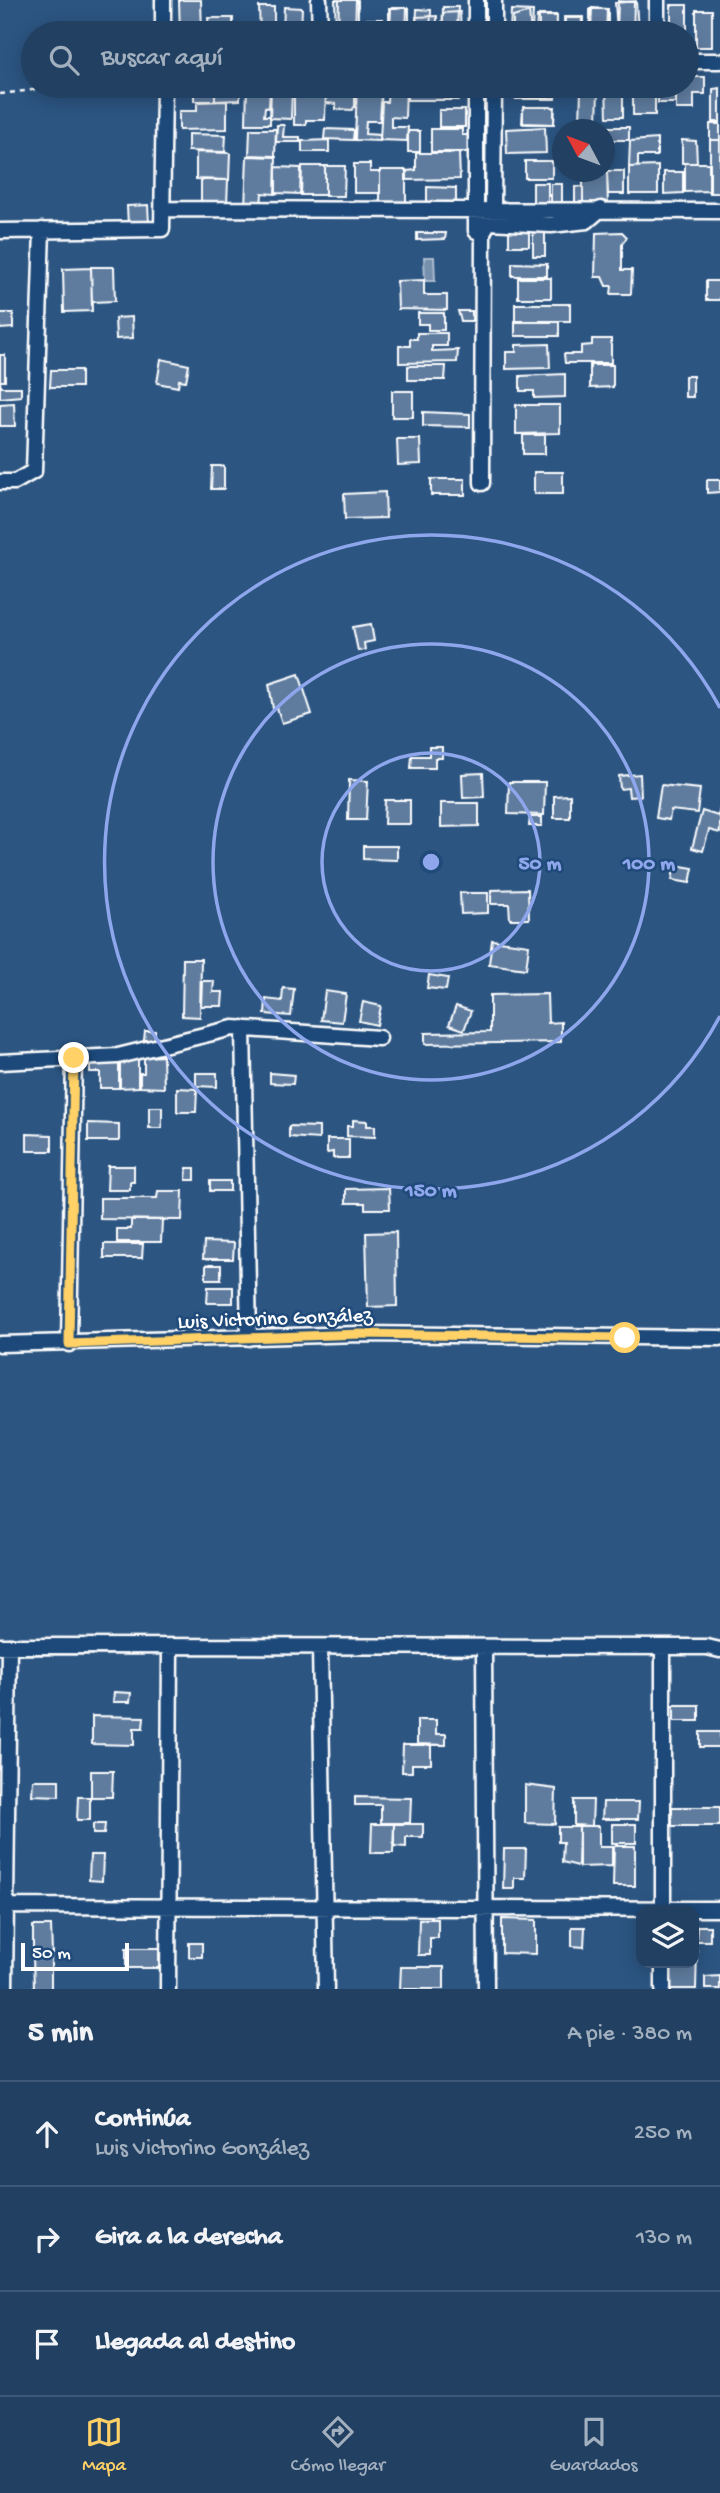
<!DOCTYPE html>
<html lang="es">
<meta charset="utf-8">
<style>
:root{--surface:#214062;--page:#294768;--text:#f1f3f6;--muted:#a2afbe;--line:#3e5977;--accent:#ffd166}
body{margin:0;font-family:"Gochi Hand",sans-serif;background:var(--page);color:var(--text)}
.controls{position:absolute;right:21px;bottom:21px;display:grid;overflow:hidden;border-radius:14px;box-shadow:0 4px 18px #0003}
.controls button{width:63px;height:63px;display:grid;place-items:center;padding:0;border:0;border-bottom:2px solid var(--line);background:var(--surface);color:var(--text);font:35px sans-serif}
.compass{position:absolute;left:552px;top:119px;width:63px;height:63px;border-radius:50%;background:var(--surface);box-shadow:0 4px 18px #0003;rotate:311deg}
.scale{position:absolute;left:21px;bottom:18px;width:108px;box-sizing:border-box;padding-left:7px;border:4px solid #fff;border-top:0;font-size:19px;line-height:24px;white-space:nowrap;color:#fff;-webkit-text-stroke:5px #1f4a7a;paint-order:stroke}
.stop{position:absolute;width:21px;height:21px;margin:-16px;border:5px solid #ffd166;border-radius:50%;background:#fff}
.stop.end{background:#ffd166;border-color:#fff;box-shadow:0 2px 7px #0008}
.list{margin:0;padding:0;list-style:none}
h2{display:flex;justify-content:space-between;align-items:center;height:91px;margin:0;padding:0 28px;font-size:30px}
h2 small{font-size:23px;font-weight:400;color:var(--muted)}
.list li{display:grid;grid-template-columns:46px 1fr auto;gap:21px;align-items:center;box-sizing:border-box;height:105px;padding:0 28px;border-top:2px solid var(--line)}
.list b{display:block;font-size:26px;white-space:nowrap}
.list p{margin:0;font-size:23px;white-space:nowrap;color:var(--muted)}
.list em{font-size:23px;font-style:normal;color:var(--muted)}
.icon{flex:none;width:38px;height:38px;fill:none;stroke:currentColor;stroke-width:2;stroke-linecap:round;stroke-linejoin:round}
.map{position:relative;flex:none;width:720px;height:1989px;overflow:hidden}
.search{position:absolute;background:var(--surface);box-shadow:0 4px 18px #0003;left:21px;right:21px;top:21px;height:77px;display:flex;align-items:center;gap:18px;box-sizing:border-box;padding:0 24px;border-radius:38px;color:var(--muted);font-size:26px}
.sheet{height:406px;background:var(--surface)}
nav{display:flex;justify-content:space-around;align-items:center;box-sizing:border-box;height:98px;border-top:2px solid var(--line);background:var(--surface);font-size:19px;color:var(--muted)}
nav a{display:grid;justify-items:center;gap:4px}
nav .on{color:var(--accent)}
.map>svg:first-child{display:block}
.water{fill:#748fad;stroke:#acbcce;stroke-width:2}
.building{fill:#5e7c9f;stroke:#fff;stroke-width:2}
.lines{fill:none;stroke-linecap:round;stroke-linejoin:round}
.minor-casing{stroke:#fff;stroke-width:19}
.path{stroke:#fff;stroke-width:2.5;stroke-dasharray:5 5;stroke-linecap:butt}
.minor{stroke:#1f4a7a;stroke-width:14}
.route{stroke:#ffd166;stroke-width:9}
.ring{fill:none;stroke:#8ea6ec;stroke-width:3.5}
.labels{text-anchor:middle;stroke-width:5;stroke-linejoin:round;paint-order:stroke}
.street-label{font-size:21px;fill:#fff;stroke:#1f4a7a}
.centre{fill:#8ea6ec;stroke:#1f4a7a;stroke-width:3.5}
.ring-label{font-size:21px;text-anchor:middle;font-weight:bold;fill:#8ea6ec;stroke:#1f4a7a;stroke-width:5;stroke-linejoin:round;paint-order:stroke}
</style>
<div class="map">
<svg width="720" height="1989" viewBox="0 0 720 1989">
<rect width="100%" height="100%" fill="#2c5582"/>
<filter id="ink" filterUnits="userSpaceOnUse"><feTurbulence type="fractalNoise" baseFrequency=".0143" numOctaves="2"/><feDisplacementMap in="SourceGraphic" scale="14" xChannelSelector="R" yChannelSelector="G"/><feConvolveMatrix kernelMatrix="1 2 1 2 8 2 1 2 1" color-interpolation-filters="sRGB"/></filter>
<g filter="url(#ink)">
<path class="water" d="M424 257H434L435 281H425Z"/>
<path class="building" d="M179 0H201L202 33H180Z
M335 0H358V33H336Z
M339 0H356L355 33H338Z
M618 1 634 2 633 33H617Z
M636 1 638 31 617 32 615 3Z
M671 5H687V29H671Z
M259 7H274V33H260Z
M284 7 302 8 301 33H283Z
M443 7H458L457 33H442Z
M389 8H409V33H389Z
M391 8H407L406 33H390Z
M592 8 607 9 606 33H591Z
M417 9 431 10 430 33H416Z
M590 9H608V33H590Z
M511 10 533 11 532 33 510 32Z
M696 10H712V47H696Z
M460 12 461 32H443V13Z
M529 12 531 33H513V17Z
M539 15H557V33H539Z
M437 16V33H416V17Z
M537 16H557L556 33H536Z
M564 17H583V33H564Z
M208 18H233V26H249V33H209Z
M565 18H582L581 33H565Z
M367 19H383V33H367Z
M665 29H680V33H665Z
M687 77H705V94H694V109H676V86H687Z
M194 86H215V101H194Z
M215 86H240V100L215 101Z
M247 86H270L269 108 265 107 264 116H270V124H246Z
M326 86H355V106L352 110 336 109V104L326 103Z
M357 86H382L380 121H366L365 134 380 135V141L355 140Z
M388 86H406L405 118 391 117V127H408L407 141 380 140 382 102H387Z
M423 86H458V100H407V92H423Z
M515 86H555V98L514 96Z
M515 86H556L555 99H515Z
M623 86V117H607L606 87Z
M633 86H655V115H633Z
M658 86H675V103H658Z
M294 87H326L325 120H306V125H294Z
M720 88V122H713V89Z
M271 89H292L291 119 270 118Z
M581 89 598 90 597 123 580 122Z
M227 101V129L179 130V111H197V102Z
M523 107H555L554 124 522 123Z
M523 107H554V124H523Z
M439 110H465V127H439Z
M710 124H720V140H710Z
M277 125H284L283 137H300V142H276Z
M545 127 546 153 507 154 506 129Z
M605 127H629V140H605Z
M250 129H276L275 156 249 155Z
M325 129 354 130 353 140 324 139Z
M431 129H462V135H471V152H431Z
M408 131H420V152H408Z
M188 134 226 135 225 152 188 151Z
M657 139V156H638V167H629L630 141Z
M329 140V152H302V141Z
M682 140 696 141 697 163H682Z
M710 140H720V193H710Z
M196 152 230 153 229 180 196 179Z
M416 153H459L460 179 407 180V171L416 170Z
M247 156 276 157 275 194 262 193 261 208H245Z
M525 161H552V178H525Z
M685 163H709V191L685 192Z
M354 164H370V172H380V193H354Z
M302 166H325V195H301Z
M325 166H345L344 196H325Z
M658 166V194H629V167Z
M276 167 301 168 300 194 276 193Z
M380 170H406V207L380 206Z
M607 171H624V194H608Z
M578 172H607L608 206H583V175H578Z
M664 172H683V193L664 194Z
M201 180H228L227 204H201Z
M533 183H548V205L533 206Z
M551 184H562V205H551Z
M583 186V206H575V187Z
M427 187 456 188V206L427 205Z
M148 205 149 224 128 225 127 206Z
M529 229V246H509V230Z
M533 231H545V256H533Z
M622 232 627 237 622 244V270H632L631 294H611L612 286H606L602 277H595L596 233Z
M417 233H446L445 239 417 240Z
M512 263 547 264V276H512Z
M91 267H114L115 301 92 302Z
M91 268 92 311 64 312 63 269Z
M518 278H551V298H518Z
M424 280V295H447V310L398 309 397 281Z
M706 281H720V300H706Z
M515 304H570V321H515Z
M458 311H472V321H461Z
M0 313H13V328L0 329Z
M418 313H444V330H428V324H418Z
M132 317 133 338 116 339 115 318Z
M515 322H559V336H515Z
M417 333H447V346H432V351L458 350 457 362 399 363V346H410V339H417Z
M592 339H611V363H565L564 354H581V346L592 345Z
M549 344 550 368 506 369V352H516V345Z
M0 355H5V381H0Z
M161 359 189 365 186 381 179 380 178 387 157 383Z
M590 365H613V387L590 388Z
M408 366H446L445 380H408Z
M51 370H81V387H50Z
M565 374V397L534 398V391H520V376Z
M685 376H693V397H685Z
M0 382 1 387H21V396L0 398Z
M392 391H413V417H392Z
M14 403 15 426H0V404Z
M516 405H560V433L516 434Z
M423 412 470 414V427L423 426Z
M523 435H545V454H523Z
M397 439H420L421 464 398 465Z
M212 466H224V489H211Z
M534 472H563V494H534Z
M431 479H465V495H431Z
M707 480H720V492L707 493Z
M385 492 386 518 345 519 344 494Z
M371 624 374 641 364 643 365 650 358 651 353 627Z
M299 674 312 714 282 723 277 708 273 709 269 684Z
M429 747H442V758H435V768H411L412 756H429Z
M483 773 484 797 463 798 462 774Z
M640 774 641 796 629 797 628 788 620 789 619 776Z
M349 780 368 781 366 820H348Z
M509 782H545L544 815 508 814Z
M661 785 700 789 697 813 671 810 669 820 656 818Z
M570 795V818H554V796Z
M385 800H410V824H384Z
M441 803H479V826L441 827Z
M720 808V833L709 830 703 851 692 848 702 811 718 816Z
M530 817H542V826H529Z
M363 846H397V860L363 859Z
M675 865 693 868 690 883 672 880Z
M528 889 529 919H510L509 904H491V890Z
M460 893H488V913L461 914Z
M492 940 529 945 526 969 489 964Z
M183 959H201L200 1017 182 1016Z
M429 975 448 978 446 990 427 988Z
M202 981H214L213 992H223L222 1006H201Z
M283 988 294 989 291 1016 265 1014 266 999 282 1001Z
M325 991 346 994 342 1022 321 1020Z
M547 994 548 1023 561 1022V1042L425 1044V1033L490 1032V995Z
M363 1002 381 1006 377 1025 359 1021Z
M456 1006 471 1011 464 1030 449 1025Z
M145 1031H155V1040H144Z
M163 1056 164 1088 140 1087V1073H144V1057Z
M90 1059H119V1088H100V1072H90Z
M120 1060H138V1087L120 1088Z
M196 1073H217V1087L196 1086Z
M270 1073 294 1075 293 1084 270 1083Z
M177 1088 197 1089 196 1112H177Z
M149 1107H162V1128H149Z
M353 1120 367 1121V1126H375V1137L347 1136V1126H353Z
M88 1123 119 1124V1141H88Z
M289 1126 319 1127V1139L289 1137Z
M27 1134 52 1135V1151H27Z
M327 1139H349V1158H333V1152L327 1153Z
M108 1166H134V1182H130V1190H107Z
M187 1168H195V1180H186Z
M210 1181H230V1191H210Z
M389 1188 390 1209H365V1203H346V1189Z
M158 1191H183L182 1220 100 1219V1198H157Z
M131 1220H162L161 1242H117V1229H131Z
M396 1232 397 1306 368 1307 366 1233Z
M204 1242 234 1243 233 1259H203Z
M104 1244H143L142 1258H104Z
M206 1265H221V1279H206Z
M208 1287H233V1303H207Z
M114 1692 131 1693 130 1702H113Z
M674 1705H699V1721H674Z
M92 1716 144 1717 143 1728H134V1745L92 1744Z
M417 1720H436V1734H446V1745L417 1744Z
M700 1732H720V1747H700Z
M403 1745H431V1764H412V1772H402Z
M91 1771H113L112 1797H91Z
M33 1780H59V1796L32 1795Z
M525 1785 556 1789 555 1824 525 1823Z
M78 1797H90V1820H77Z
M355 1797 411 1798 410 1823H381V1805H355Z
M574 1800H593L592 1826 574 1825Z
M603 1802H639L638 1819H602Z
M672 1807H720V1826H672Z
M93 1824H105L104 1834H93Z
M372 1824H394L393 1853H371Z
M394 1824H423V1837H406V1847L394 1846Z
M612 1824H636V1843H612Z
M579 1826H599V1847H612V1866L579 1867Z
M558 1827H579L578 1866 562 1862 563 1842H558Z
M614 1846H635V1886H613Z
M504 1849H526L525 1878H514V1889H503Z
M90 1855H103L102 1881 89 1880Z
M419 1919H438V1938H430V1955H418Z
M502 1919 536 1920V1954L502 1953Z
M33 1926H51L52 1953H33Z
M697 1926H710V1941H696Z
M572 1927H585L584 1947 572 1946Z
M189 1943H202V1957H189Z
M126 1948H159V1968H126Z
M694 1950H697L696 1989H670V1968H685V1963H694Z
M51 1954V1989H34L33 1955Z
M401 1967H444V1989H400Z
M720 1976V1989H705V1977Z"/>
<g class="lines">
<defs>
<path id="minor" d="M163 0V33
M319 0 320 33
M476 0V33
M494 0V33
M657 0V33
M687 61H720
M476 86V231L483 232 489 222 551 225 587 221 601 209
M162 209 720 211
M490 217 493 209 494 86
M0 231 162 229 164 86
M0 482H15L34 471 42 230
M482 483 483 232
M243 1028 249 1338
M0 1062 118 1056 233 1028 379 1038
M0 1344 361 1334 720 1338
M69 1344 74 1058
M0 1646 707 1647 720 1650
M320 1647 326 1989
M484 1647 486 1989
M663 1647V1910
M0 1906 720 1909
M5 1989 9 1646
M168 1989 170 1647
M663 1989V1963"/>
</defs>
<use href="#minor" class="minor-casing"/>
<path class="path" d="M0 94 65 86"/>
<use href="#minor" class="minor"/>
</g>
</g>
<g class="lines" filter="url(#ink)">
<path class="route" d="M74 1058 69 1344 361 1334 625 1338"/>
</g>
<g class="ring">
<circle cx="431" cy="862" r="109"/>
<circle cx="431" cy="862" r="218"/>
<path d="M720 1016A327 327 0 1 1 720 708"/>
</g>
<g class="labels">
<g class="street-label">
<text transform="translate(275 1317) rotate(-2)" y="7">Luis Victorino González</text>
</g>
</g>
<circle cx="431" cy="862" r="10" class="centre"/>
<g class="ring-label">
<text x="540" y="869">50 m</text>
<text x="649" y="869">100 m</text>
<text x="431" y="1196">150 m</text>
</g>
</svg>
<div class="controls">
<button><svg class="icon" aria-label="layers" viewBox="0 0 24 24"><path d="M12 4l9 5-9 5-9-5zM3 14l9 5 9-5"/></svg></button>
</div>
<svg class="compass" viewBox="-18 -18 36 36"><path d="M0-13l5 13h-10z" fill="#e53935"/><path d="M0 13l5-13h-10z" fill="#a2afbe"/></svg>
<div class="scale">50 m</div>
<div class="stop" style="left:625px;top:1338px"></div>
<div class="stop end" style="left:74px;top:1058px"></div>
<div class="search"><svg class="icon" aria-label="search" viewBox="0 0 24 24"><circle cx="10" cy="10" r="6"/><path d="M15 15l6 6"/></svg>Buscar aquí</div>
</div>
<section class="sheet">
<h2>5 min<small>A pie · 380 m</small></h2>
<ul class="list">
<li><svg class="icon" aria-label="ahead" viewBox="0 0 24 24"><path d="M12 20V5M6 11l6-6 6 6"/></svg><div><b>Continúa</b><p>Luis Victorino González</p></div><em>250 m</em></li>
<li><svg class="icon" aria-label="right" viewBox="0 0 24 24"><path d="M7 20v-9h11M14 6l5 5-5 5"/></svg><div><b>Gira a la derecha</b></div><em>130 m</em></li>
<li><svg class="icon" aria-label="arrive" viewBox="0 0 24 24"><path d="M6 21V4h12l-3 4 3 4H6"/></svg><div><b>Llegada al destino</b></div></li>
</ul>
</section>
<nav>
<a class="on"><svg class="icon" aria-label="map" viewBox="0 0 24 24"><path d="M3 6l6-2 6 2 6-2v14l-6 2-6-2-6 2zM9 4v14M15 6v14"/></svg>Mapa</a>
<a><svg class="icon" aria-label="directions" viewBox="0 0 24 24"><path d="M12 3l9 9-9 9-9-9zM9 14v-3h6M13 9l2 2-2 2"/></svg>Cómo llegar</a>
<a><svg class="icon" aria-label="saved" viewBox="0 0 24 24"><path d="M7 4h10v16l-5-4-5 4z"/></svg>Guardados</a>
</nav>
